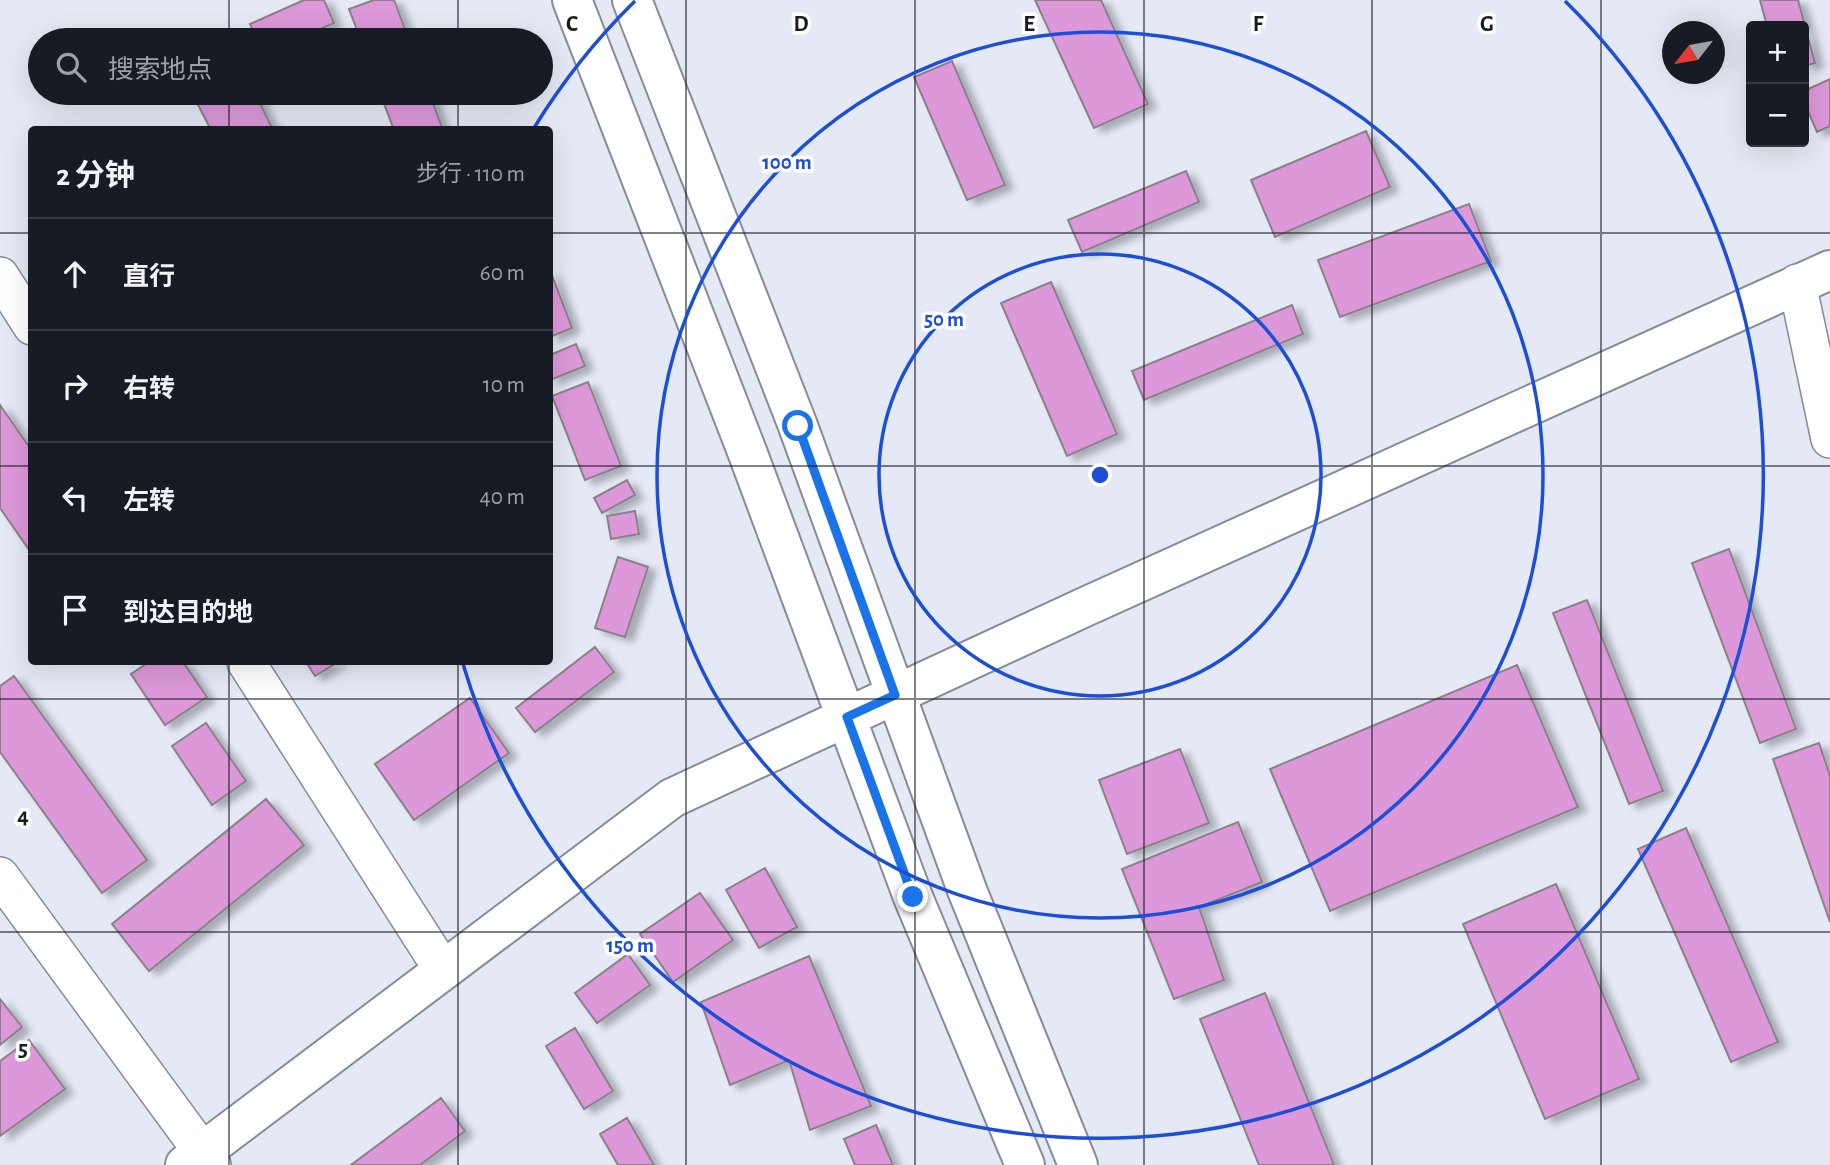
<!DOCTYPE html>
<html lang="zh">
<meta charset="utf-8">
<style>
:root{--surface:#171b24;--page:#20242c;--text:#f1f3f6;--muted:#9ea1a6;--line:#363941}
body{margin:0;font-family:"Alegreya Sans","Noto Sans SC",sans-serif;background:var(--page);color:var(--text)}
.controls{position:absolute;right:21px;top:21px;display:grid;overflow:hidden;border-radius:7px;box-shadow:0 7px 28px #0002}
.controls button{width:63px;height:63px;display:grid;place-items:center;padding:0;border:0;border-bottom:2px solid var(--line);background:var(--surface);color:var(--text);font:35px sans-serif}
.compass{position:absolute;left:1662px;top:21px;width:63px;height:63px;border-radius:50%;background:var(--surface);box-shadow:0 7px 28px #0002;rotate:239deg}
.stop{position:absolute;width:21px;height:21px;margin:-16px;border:5px solid #1a73e8;border-radius:50%;background:#fff}
.stop.end{background:#1a73e8;border-color:#fff;box-shadow:0 2px 7px #0008}
.list{margin:0;padding:0;list-style:none}
h2{display:flex;justify-content:space-between;align-items:center;height:91px;margin:0;padding:0 28px;font-size:30px}
h2 small{font-size:23px;font-weight:400;color:var(--muted)}
.list li{display:grid;grid-template-columns:46px 1fr auto;gap:21px;align-items:center;box-sizing:border-box;height:112px;padding:0 28px;border-top:2px solid var(--line)}
.list b{display:block;font-size:26px;white-space:nowrap}
.list em{font-size:23px;font-style:normal;color:var(--muted)}
.icon{flex:none;width:38px;height:38px;fill:none;stroke:currentColor;stroke-width:2;stroke-linecap:round;stroke-linejoin:round}
.map{position:relative;flex:none;width:1830px;height:1165px;overflow:hidden}
.search{position:absolute;background:var(--surface);box-shadow:0 7px 28px #0002;left:28px;top:28px;width:525px;height:77px;display:flex;align-items:center;gap:18px;box-sizing:border-box;padding:0 24px;border-radius:38px;color:var(--muted);font-size:26px}
.panel{position:absolute;background:var(--surface);box-shadow:0 7px 28px #0002;left:28px;top:126px;width:525px;height:539px;border-radius:7px}
.map>svg:first-child{display:block}
.building{fill:#dd98d9;stroke:#8a818a;stroke-width:2;filter:url(#shadow)}
.lines{fill:none;stroke-linecap:round;stroke-linejoin:round}
.minor-casing{stroke:#878b96;stroke-width:40}
.major-casing{stroke:#878b96;stroke-width:42}
.minor{stroke:#fff;stroke-width:37}
.major{stroke:#fff;stroke-width:38}
.route{stroke:#1a73e8;stroke-width:9}
.grid{fill:none;stroke:#191b1f;stroke-width:2;stroke-opacity:0.55}
.ring{fill:none;stroke:#1d4ed8;stroke-width:3.5}
.grid-label{font-size:23px;text-anchor:middle;font-weight:bold;fill:#191b1f;stroke:#fff;stroke-width:7;stroke-linejoin:round;paint-order:stroke}
.centre{fill:#1d4ed8;stroke:#fff;stroke-width:3.5}
.ring-label{font-size:21px;text-anchor:middle;font-weight:bold;fill:#1d4ed8;stroke:#fff;stroke-width:7;stroke-linejoin:round;paint-order:stroke}
</style>
<div class="map">
<svg width="1830" height="1165" viewBox="0 0 1830 1165">
<defs>
<filter id="shadow"><feDropShadow dx="8" dy="4.5" stdDeviation="3.5" flood-color="#0004"/></filter>
</defs>
<rect width="100%" height="100%" fill="#e4e9f5"/>
<path class="building" d="M304 0H324L334 23 296 40H257L250 24Z
M374 0H394L409 40H361L349 9Z
M1035 0H1101L1148 104 1094 128Z
M1760 0H1798L1815 63 1804 66V26H1767Z
M952 61 1005 185 967 200 914 77Z
M1830 79V126L1817 132 1804 102V91Z
M192 93H255L273 130H211Z
M380 93H429L443 130H394Z
M1366 131 1390 187 1275 237 1251 180Z
M1186 171 1199 202 1082 252 1068 220Z
M1469 204 1491 261 1340 317 1318 260Z
M550 270 572 328 550 337Z
M1051 282 1117 434 1067 456 1001 303Z
M1292 305 1303 334 1144 400 1132 371Z
M576 344 585 366 550 380V355Z
M588 382 621 466 585 480 552 396Z
M0 405 32 451V554L0 508Z
M627 480 635 495 602 513 594 498Z
M635 511 639 534 611 539 607 516Z
M1729 549 1796 729 1760 743 1692 563Z
M618 557 648 567 625 637 595 628Z
M1587 600 1663 791 1629 804 1553 613Z
M595 647 614 672 535 732 516 708Z
M149 662H183L207 697 165 725 131 674Z
M306 662H338L315 676Z
M1517 665 1578 807 1330 911 1270 769Z
M14 676 147 860 102 893 0 752V686Z
M470 698 509 753 414 820 375 764Z
M206 723 246 781 212 805 172 746Z
M1819 743 1830 776V922L1773 759Z
M1180 749 1209 823 1127 854 1099 780Z
M266 799 304 845 149 971 112 924Z
M1238 822 1262 882 1199 907 1224 980 1174 999 1122 869Z
M1686 828 1778 1042 1731 1062 1638 849Z
M765 868 797 927 759 948 726 890Z
M1556 884 1639 1079 1545 1119 1463 924Z
M700 893 733 940 673 982 640 934Z
M628 954 650 985 597 1023 575 993Z
M809 956 871 1106 810 1130 789 1060 730 1085 701 1002Z
M1265 993 1334 1165H1259L1200 1019Z
M0 999 22 1027 0 1045Z
M575 1028 613 1091 584 1109 546 1046Z
M29 1040 65 1089 0 1136V1061Z
M441 1098 465 1131 420 1165H351Z
M627 1118 654 1165H618L600 1134Z
M876 1125 893 1165H855L844 1139Z"/>
<g class="lines">
<defs>
<path id="minor" d="M0 276 32 326
M1797 283 1830 439
M246 662 443 970
M0 876 212 1165"/>
<path id="major" d="M572 0 748 454 913 897 1025 1165
M632 0 798 426 967 890 1078 1165
M185 1165 672 798 1087 606 1830 270"/>
</defs>
<use href="#minor" class="minor-casing"/>
<use href="#major" class="major-casing"/>
<use href="#minor" class="minor"/>
<use href="#major" class="major"/>
</g>
<g class="lines">
<path class="route" d="M798 426 895 695 847 717 913 897"/>
</g>
<path class="grid" d="M229 0V40M458 0V40M686 0V1165M915 0V1165M1144 0V1165M1372 0V1165M1601 0V1165M229 93V130M458 93V130M0 233H32M550 233H1830M0 466H32M550 466H1830M229 662V1165M458 662V1165M0 699H1830M0 932H1830"/>
<g class="ring">
<circle cx="1100" cy="475" r="221"/>
<circle cx="1100" cy="475" r="443"/>
<path d="M534 128A664 664 0 0 1 635 1M1565 1A664 664 0 1 1 463 664"/>
</g>
<g class="grid-label">
<text x="572" y="31">C</text>
<text x="801" y="31">D</text>
<text x="1029" y="31">E</text>
<text x="1258" y="31">F</text>
<text x="1487" y="31">G</text>
<text x="23" y="823">4</text>
<text x="23" y="1056">5</text>
</g>
<circle cx="1100" cy="475" r="10" class="centre"/>
<g class="ring-label">
<text x="787" y="169">100 m</text>
<text x="944" y="326">50 m</text>
<text x="630" y="952">150 m</text>
</g>
</svg>
<div class="controls">
<button>+</button>
<button>−</button>
</div>
<svg class="compass" viewBox="-18 -18 36 36"><path d="M0-13l5 13h-10z" fill="#e53935"/><path d="M0 13l5-13h-10z" fill="#9ea1a6"/></svg>
<div class="stop" style="left:798px;top:426px"></div>
<div class="stop end" style="left:913px;top:897px"></div>
<div class="search"><svg class="icon" aria-label="search" viewBox="0 0 24 24"><circle cx="10" cy="10" r="6"/><path d="M15 15l6 6"/></svg>搜索地点</div>
<section class="panel">
<h2>2 分钟<small>步行 · 110 m</small></h2>
<ul class="list">
<li><svg class="icon" aria-label="ahead" viewBox="0 0 24 24"><path d="M12 20V5M6 11l6-6 6 6"/></svg><div><b>直行</b></div><em>60 m</em></li>
<li><svg class="icon" aria-label="right" viewBox="0 0 24 24"><path d="M7 20v-9h11M14 6l5 5-5 5"/></svg><div><b>右转</b></div><em>10 m</em></li>
<li><svg class="icon" aria-label="left" viewBox="0 0 24 24"><path d="M17 20v-9H6M10 6l-5 5 5 5"/></svg><div><b>左转</b></div><em>40 m</em></li>
<li><svg class="icon" aria-label="arrive" viewBox="0 0 24 24"><path d="M6 21V4h12l-3 4 3 4H6"/></svg><div><b>到达目的地</b></div></li>
</ul>
</section>
</div>
